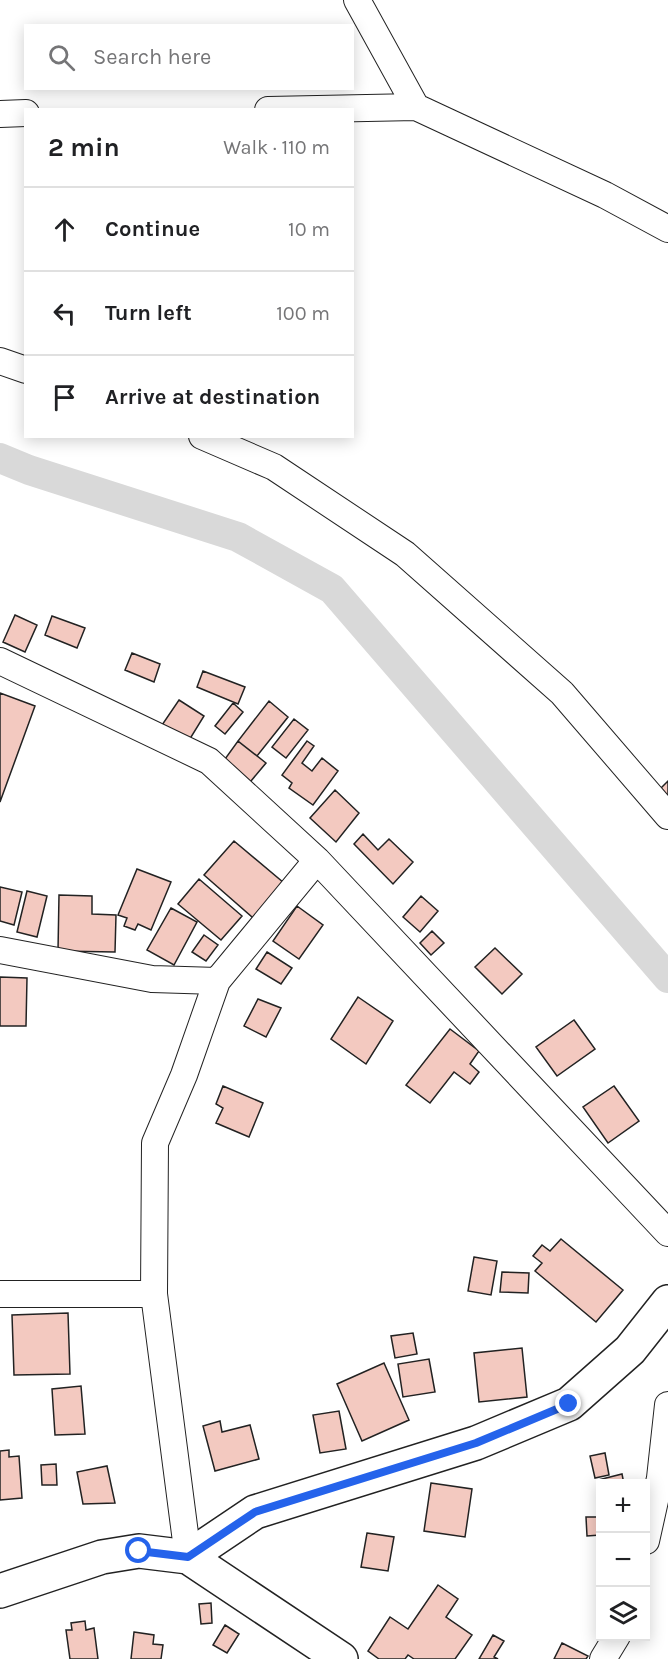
<!DOCTYPE html>
<meta charset="utf-8">
<style>
:root{--surface:#fff;--page:#f6f6f6;--text:#202124;--muted:#757577;--line:#e0e0e0}
body{margin:0;font-family:Karla,sans-serif;background:var(--page);color:var(--text)}
.controls{position:absolute;right:18px;bottom:18px;display:grid;overflow:hidden;border-radius:0px;box-shadow:0 3px 15px #0003}
.controls button{width:54px;height:54px;display:grid;place-items:center;padding:0;border:0;border-bottom:2px solid var(--line);background:var(--surface);color:var(--text);font:30px sans-serif}
.stop{position:absolute;width:18px;height:18px;margin:-14px;border:4px solid #2563eb;border-radius:50%;background:#fff}
.stop.end{background:#2563eb;border-color:#fff;box-shadow:0 2px 6px #0008}
.list{margin:0;padding:0;list-style:none}
h2{display:flex;justify-content:space-between;align-items:center;height:78px;margin:0;padding:0 24px;font-size:26px}
h2 small{font-size:20px;font-weight:400;color:var(--muted)}
.list li{display:grid;grid-template-columns:39px 1fr auto;gap:18px;align-items:center;box-sizing:border-box;height:84px;padding:0 24px;border-top:2px solid var(--line)}
.list b{display:block;font-size:22px;white-space:nowrap}
.list em{font-size:20px;font-style:normal;color:var(--muted)}
.icon{flex:none;width:33px;height:33px;fill:none;stroke:currentColor;stroke-width:2;stroke-linecap:round;stroke-linejoin:round}
.map{position:relative;flex:none;width:668px;height:1659px;overflow:hidden}
.search{position:absolute;background:var(--surface);box-shadow:0 3px 15px #0003;left:24px;top:24px;width:330px;height:66px;display:flex;align-items:center;gap:15px;box-sizing:border-box;padding:0 21px;border-radius:0px;color:var(--muted);font-size:22px}
.panel{position:absolute;background:var(--surface);box-shadow:0 3px 15px #0003;left:24px;top:108px;width:330px;height:330px;border-radius:0px}
.map>svg:first-child{display:block}
.lines{fill:none;stroke-linecap:round;stroke-linejoin:round}
.canal{stroke:#d9d9d9;stroke-width:30}
.building{fill:#f3c9c0;stroke:#222;stroke-width:1.5}
.street-casing{stroke:#222;stroke-width:28}
.secondary-casing{stroke:#222;stroke-width:36}
.street{stroke:#fff;stroke-width:26}
.secondary{stroke:#fff;stroke-width:33}
.route{stroke:#2563eb;stroke-width:8}
</style>
<div class="map">
<svg width="668" height="1659" viewBox="0 0 668 1659">
<rect width="100%" height="100%" fill="#fff"/>
<g class="lines">
<path class="canal" d="M0 458 29 470 238 537 332 589 668 978"/>
</g>
<path class="building" d="M15 615 37 625 25 652 3 642Z
M52 616 85 628 77 648 45 635Z
M132 653 160 664 154 682 125 670Z
M203 671 245 687 238 704 197 687Z
M0 693 35 706 0 802Z
M179 700 204 716 188 742 162 725Z
M269 701 288 717 257 756 238 741Z
M233 703 243 712 225 734 215 726Z
M294 719 308 730 286 758 272 747Z
M238 741 266 763 246 787 220 766Z
M307 741 314 746 302 763 312 771 322 758 338 771 313 805 289 788 292 783 282 775Z
M668 781V796L661 788Z
M335 790 359 813 336 842 310 818Z
M363 834 378 850 389 839 413 862 393 884 354 844Z
M234 841 290 888 259 923 204 875Z
M137 869 171 882 151 930 138 924 135 930 124 926 127 918 118 915Z
M199 879 242 916 221 940 178 904Z
M0 887 22 892 14 925 0 921Z
M27 891 47 896 37 937 17 932Z
M59 895 92 896V914L116 915 115 952 58 951Z
M421 896 438 911 420 932 403 917Z
M297 906 323 925 299 959 273 941Z
M171 908 197 922 174 965 147 950Z
M432 931 444 943 431 955 420 943Z
M204 935 218 945 206 961 192 952Z
M495 948 522 974 502 994 475 967Z
M267 952 292 968 281 984 256 969Z
M0 977 27 978 26 1026H0Z
M358 997 393 1021 366 1064 331 1039Z
M258 999 281 1008 266 1037 244 1026Z
M574 1020 595 1049 557 1076 536 1047Z
M450 1029 479 1051 470 1064 479 1072 470 1084 454 1072 430 1103 406 1085Z
M223 1086 263 1103 249 1137 216 1123 223 1108 216 1104Z
M614 1086 639 1121 608 1143 583 1107Z
M561 1239 623 1290 596 1322 535 1271 542 1263 533 1256 542 1245 550 1251Z
M474 1257 497 1261 491 1295 468 1291Z
M502 1272 529 1273 528 1293 500 1292Z
M68 1313 70 1374 14 1375 12 1315Z
M413 1333 417 1354 395 1358 391 1336Z
M522 1348 527 1397 479 1402 474 1353Z
M429 1359 435 1392 403 1397 398 1364Z
M384 1363 409 1420 362 1441 337 1384Z
M81 1386 85 1434 55 1435 52 1389Z
M339 1411 346 1449 320 1453 313 1415Z
M220 1421 222 1432 250 1425 259 1459 215 1471 203 1426Z
M9 1450V1457L19 1456 22 1498 0 1500V1451Z
M605 1453 609 1475 595 1478 590 1456Z
M56 1464 57 1485H42L41 1465Z
M107 1466 115 1503 83 1504 77 1472Z
M622 1474 624 1484H600V1489L598 1480Z
M431 1483 472 1489 465 1537 424 1531Z
M586 1517H600V1535L587 1536Z
M367 1533 394 1537 388 1571 361 1567Z
M438 1585 458 1599 446 1617 472 1635 455 1659H414L408 1655 405 1659H379L368 1651 390 1617 408 1629Z
M211 1603 212 1623 201 1624 199 1604Z
M85 1621 86 1630 94 1628 98 1659H70L66 1630H72L71 1623Z
M225 1625 239 1634 227 1653 213 1645Z
M134 1632 154 1635 153 1644 163 1645 161 1659H131Z
M493 1635 504 1641 494 1657 498 1659H479Z
M562 1643 588 1656 586 1659H554Z"/>
<g class="lines">
<defs>
<path id="street" d="M357 0 416 107
M268 110 416 107 605 195 668 229
M0 114 26 113
M0 361 26 370
M202 436 274 467 405 554 562 693 668 816
M0 661 209 761 317 860 668 1233
M0 950 152 979 217 981
M0 1294H154
M646 1541 660 1478 668 1405
M188 1557 154 1294 155 1143 184 1075 217 981 317 860
M603 1659 617 1636"/>
<path id="secondary" d="M188 1557 255 1512 476 1443 569 1404 630 1350 668 1302
M0 1591 102 1557 139 1551 188 1557 341 1659"/>
</defs>
<use href="#street" class="street-casing"/>
<use href="#secondary" class="secondary-casing"/>
<use href="#street" class="street"/>
<use href="#secondary" class="secondary"/>
</g>
<g class="lines">
<path class="route" d="M139 1551 188 1557 255 1512 476 1443 569 1404"/>
</g>
</svg>
<div class="controls">
<button>+</button>
<button>−</button>
<button><svg class="icon" aria-label="layers" viewBox="0 0 24 24"><path d="M12 4l9 5-9 5-9-5zM3 14l9 5 9-5"/></svg></button>
</div>
<div class="stop" style="left:139px;top:1551px"></div>
<div class="stop end" style="left:569px;top:1404px"></div>
<div class="search"><svg class="icon" aria-label="search" viewBox="0 0 24 24"><circle cx="10" cy="10" r="6"/><path d="M15 15l6 6"/></svg>Search here</div>
<section class="panel">
<h2>2 min<small>Walk · 110 m</small></h2>
<ul class="list">
<li><svg class="icon" aria-label="ahead" viewBox="0 0 24 24"><path d="M12 20V5M6 11l6-6 6 6"/></svg><div><b>Continue</b></div><em>10 m</em></li>
<li><svg class="icon" aria-label="left" viewBox="0 0 24 24"><path d="M17 20v-9H6M10 6l-5 5 5 5"/></svg><div><b>Turn left</b></div><em>100 m</em></li>
<li><svg class="icon" aria-label="arrive" viewBox="0 0 24 24"><path d="M6 21V4h12l-3 4 3 4H6"/></svg><div><b>Arrive at destination</b></div></li>
</ul>
</section>
</div>
